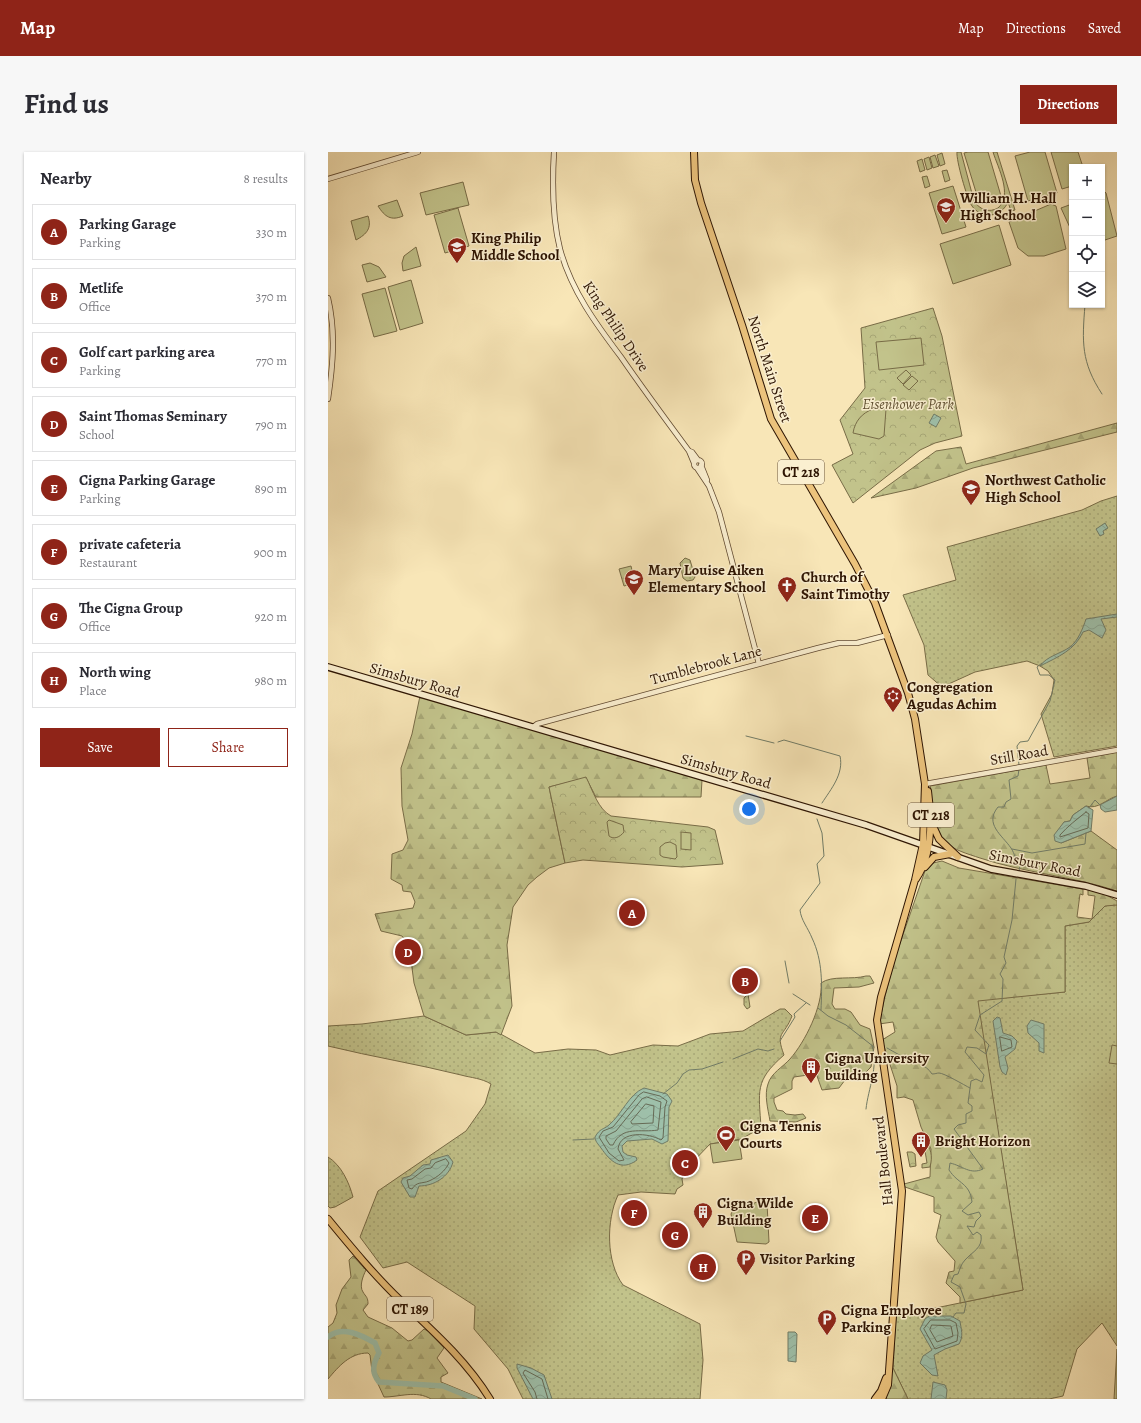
<!DOCTYPE html>
<meta charset="utf-8">
<style>
:root{--surface:#fff;--page:#f7f7f7;--text:#2b2b33;--muted:#7c7c81;--line:#e1e1e2;--accent:#8f2418}
body{margin:0;font-family:Alegreya,serif;background:var(--page);color:var(--text)}
.controls{position:absolute;right:12px;top:12px;display:grid;overflow:hidden;border-radius:0px;box-shadow:0 1px 3px #0004}
.controls button{width:36px;height:36px;display:grid;place-items:center;padding:0;border:0;border-bottom:1px solid var(--line);background:var(--surface);color:var(--text);font:20px sans-serif}
.you{position:absolute;left:421px;top:657px;width:14px;height:14px;margin:-10px;border:3px solid #fff;border-radius:50%;background:#1a73e8;box-shadow:0 0 0 6px #1a73e833}
.badge{display:grid;place-items:center;width:26px;height:26px;border-radius:50%;background:var(--accent);color:#fff;font-size:13px;font-weight:700}
.pin{position:absolute;translate:-50% -50%;border:2px solid #fff;box-shadow:0 1px 4px #0006}
.list{margin:0;padding:0;list-style:none}
h2{display:flex;justify-content:space-between;align-items:center;height:52px;margin:0;padding:0 16px;font-size:17px}
h2 small{font-size:13px;font-weight:400;color:var(--muted)}
.list li{display:grid;grid-template-columns:26px 1fr auto;gap:12px;align-items:center;box-sizing:border-box;height:56px;margin:0 8px 8px;padding:0 8px;border:1px solid var(--line);border-radius:0px}
.list b{display:block;font-size:15px;white-space:nowrap}
.list p{margin:0;font-size:13px;white-space:nowrap;color:var(--muted)}
.list em{font-size:13px;font-style:normal;color:var(--muted)}
.actions{display:flex;gap:8px;padding:12px 16px}
.actions a{flex:1;padding:9px 0;border:1px solid var(--accent);border-radius:0px;text-align:center;font-size:14px;color:var(--accent)}
.actions .main{background:var(--accent);color:#fff}
.icon{flex:none;width:22px;height:22px;fill:none;stroke:currentColor;stroke-width:2;stroke-linecap:round;stroke-linejoin:round}
.map{position:relative;flex:none;width:789px;height:1247px;overflow:hidden;border-radius:0px}
header{display:flex;align-items:center;gap:24px;box-sizing:border-box;height:56px;padding:0 20px;background:var(--accent);color:#fff}
header strong{font-size:19px}
nav{display:flex;gap:22px;margin-inline-start:auto;font-size:14px}
.intro{display:flex;align-items:center;justify-content:space-between;box-sizing:border-box;height:96px;padding:0 24px}
h1{margin:0;font-size:28px}
.button{padding:10px 18px;border-radius:0px;background:var(--accent);color:#fff;font-size:14px;font-weight:700}
main{display:flex;gap:24px;padding:0 24px}
aside{flex:1;background:var(--surface);border-radius:0px;box-shadow:0 1px 3px #0004}
.map>svg:first-child{display:block}
.grass{fill:url(#grass-dots);stroke:#786c47}
.forest{fill:url(#forest-firs);stroke:#786c47}
.park{fill:url(#park-crowns);stroke:#786c47}
.garden{fill:#c2c38b;stroke:#786c47}
.water{fill:url(#water-waves);stroke:#717c67}
.lines{fill:none;stroke-linecap:round;stroke-linejoin:round}
.shore{stroke:#666a56;stroke-width:1}
.stream{stroke:#717c67;stroke-width:1}
.river{stroke:#9ec0aa;stroke-width:5.5}
.tertiary-casing{stroke:#604930;stroke-width:6}
.secondary-casing{stroke:#2e1503;stroke-width:8}
.primary-casing{stroke:#2e1503;stroke-width:8}
.tertiary{stroke:#faefd0;stroke-width:4.5}
.secondary{stroke:#faefd0;stroke-width:5.5}
.primary{stroke:#ecc37c;stroke-width:6}
.labels{text-anchor:middle;stroke-width:3;stroke-linejoin:round;paint-order:stroke}
.shield{fill:#faefd0;stroke:#6b5640;stroke-width:1}
.shield-label{font-size:14px;font-weight:bold;fill:#2e1503}
.poi-label{font-size:15px;font-weight:bold;fill:#2e1503;stroke:#faefd0;text-anchor:start}
.street-label{font-size:15px;fill:#2e1503;stroke:#faefd0}
.park-label{font-size:15px;font-style:italic;fill:#625233;stroke:#faefd0}
</style>
<header>
<strong>Map</strong>
<nav><a>Map</a><a>Directions</a><a>Saved</a></nav>
</header>
<div class="intro"><h1>Find us</h1><a class="button">Directions</a></div>
<main>
<aside>
<h2>Nearby<small>8 results</small></h2>
<ul class="list">
<li><span class="badge">A</span><div><b>Parking Garage</b><p>Parking</p></div><em>330 m</em></li>
<li><span class="badge">B</span><div><b>Metlife</b><p>Office</p></div><em>370 m</em></li>
<li><span class="badge">C</span><div><b>Golf cart parking area</b><p>Parking</p></div><em>770 m</em></li>
<li><span class="badge">D</span><div><b>Saint Thomas Seminary</b><p>School</p></div><em>790 m</em></li>
<li><span class="badge">E</span><div><b>Cigna Parking Garage</b><p>Parking</p></div><em>890 m</em></li>
<li><span class="badge">F</span><div><b>private cafeteria</b><p>Restaurant</p></div><em>900 m</em></li>
<li><span class="badge">G</span><div><b>The Cigna Group</b><p>Office</p></div><em>920 m</em></li>
<li><span class="badge">H</span><div><b>North wing</b><p>Place</p></div><em>980 m</em></li>
</ul>
<div class="actions"><a class="main">Save</a><a>Share</a></div>
</aside>
<div class="map">
<svg width="789" height="1247" viewBox="0 0 789 1247">
<defs>
<pattern id="grass-dots" width="8" height="8" patternUnits="userSpaceOnUse"><rect width="8" height="8" fill="#c2c38b"/><path d="M2 2h.1M6 6h.1" fill="none" stroke="#a7a776" stroke-width="1.8" stroke-linecap="round"/></pattern>
<pattern id="forest-firs" width="22" height="20" patternUnits="userSpaceOnUse"><rect width="22" height="20" fill="#c2c38b"/><path d="M5 1l3.5 6h-7zM16 11l3.5 6h-7z" fill="#a7a776"/></pattern>
<pattern id="park-crowns" width="20" height="18" patternUnits="userSpaceOnUse"><rect width="20" height="18" fill="#c2c38b"/><path d="M2 6a3 3 0 1 1 6 0M12 15a3 3 0 1 1 6 0" fill="none" stroke="#a7a776"/></pattern>
<pattern id="water-waves" width="16" height="10" patternUnits="userSpaceOnUse"><rect width="16" height="10" fill="#9ec0aa"/><path d="M0 5q4-4 8 0t8 0" fill="none" stroke="#88a491"/></pattern>
</defs>
<rect width="100%" height="100%" fill="#f8e6b7"/>
<filter id="stains"><feTurbulence type="fractalNoise" baseFrequency=".005" numOctaves="4"/><feColorMatrix values="0 0 0 0 .2 0 0 0 0 .09 0 0 0 0 .02 0 0 0 .5 -.17"/></filter>
<radialGradient id="worn" r=".72"><stop offset=".6" stop-color="#630" stop-opacity="0"/><stop offset="1" stop-color="#630" stop-opacity=".3"/></radialGradient>
<path class="grass" d="M789 344V594L726 605 713 562 724 542 726 528 720 519 712 514 699 509 647 520 614 535 600 523 596 493 575 443 628 428 619 395 754 358 773 349Z
M357 406 362 408 367 425 365 428 359 429 355 426 352 411Z
M786 752 789 753V1194L774 1171 749 1197 735 1244 721 1247H580L565 1216 568 1163 593 1159 695 1138 649 848 737 840V774L761 770 777 754Z
M420 842 422 855 419 857 416 853V846Z
M452 857H457L464 864C456 885 447 879 456 903 426 929 431 939 433 976L413 987 382 992 360 1015 354 1027 355 1033 349 1037 347 1042 313 1040 290 1043C278 1069 278 1110 295 1133L372 1172 375 1208 372 1247H195L180 1217 146 1177 147 1154 79 1110 55 1116 32 1085 50 1039 138 979 157 952 163 932C153 926 144 926 133 923 89 912 45 905 0 894V874L34 872 96 864 138 883 169 880 207 901 240 897 268 898 282 903 325 893 350 894 382 882 415 879Z
M0 1005C13 1013 21 1030 25 1045L7 1055 2 1056 0 1054Z
M789 1197V1247H786Z"/>
<path class="forest" d="M789 271V280L645 316 588 336 543 346 608 299 633 295 638 312Z
M92 544 374 628 373 645H268L258 626 221 635 237 711 221 716 209 725 200 733 185 755 179 793 184 854 173 883 168 880 138 883 96 864 86 831 81 793 74 784 53 779 47 762 85 756 87 750 83 740 75 739 74 733 63 727 64 702 75 698 80 688 74 654 73 616 84 582Z
M789 600V644C778 647 770 658 758 654L745 663 742 669 736 670 733 676V691L763 679 789 698V739C744 724 697 721 652 706 640 702 625 698 616 689 603 677 604 651 602 634L718 613 722 632 762 626 759 606Z
M614 709 631 716 755 737V743L752 742 749 765 764 767 767 744 760 743V738L773 740 789 749V753L777 754 761 770 737 774V840L650 849 695 1138 632 1151V1145L618 1131 621 1120 626 1119 627 1109 610 1090 608 1085 613 1063 606 1060V1045L577 1035 576 1032 602 1025 603 997 593 975 585 948 576 945 569 946V934L554 888 567 880 565 870 551 872 557 844 568 803 598 716 605 711Z
M538 824H542L546 831 531 835 506 836 504 852 507 857H517L523 860 532 873 542 877 546 895 543 915 537 921 517 928 511 936 494 938 489 924 487 922 466 925 464 929V937L446 946V950L449 958 455 959 458 962 467 963 475 962 478 966 468 970 442 969C440 957 436 943 440 932 443 921 455 915 462 907 477 890 495 854 493 831 504 823 524 828 538 824Z
M25 1104 38 1118C35 1124 31 1134 35 1140 38 1145 40 1145 40 1152L35 1158 40 1165 64 1176 80 1189 84 1188 96 1177 100 1179 116 1196 109 1206 120 1221 113 1225V1230L154 1247H103C88 1238 72 1245 56 1245L44 1219 42 1203 40 1201C22 1201 11 1214 0 1227V1175L5 1171 9 1161 8 1153 14 1137 23 1125 21 1108Z
M565 1216 580 1247H558L563 1218Z"/>
<path class="park" d="M605 156 614 184 634 284 607 291 592 298 525 351 504 313 525 302 512 268 537 236 533 176Z
M303 414 307 431 296 434 291 417Z
M258 625C265 639 270 657 283 664L380 675 387 678 395 712 354 715 255 708 237 711 221 635Z
M596 987C603 996 605 1004 602 1015L594 1016V1012L599 1011 596 993H588L587 988Z
M584 1000 587 1002 588 1014 582 1015 579 1000Z"/>
<path class="garden" d="M629 0H633L646 49C652 58 661 61 670 56 685 43 670 16 665 0H669L687 58 683 59 680 50C677 57 671 62 663 63 656 64 648 60 644 54 639 47 628 8 629 0Z
M640 0H660L673 44 651 50 636 1Z
M702 0H717L729 41 700 49 687 4Z
M723 0H750L755 15H744V34L734 37Z
M614 1 617 12 612 14 609 3Z
M607 3 611 14 605 16 602 5Z
M601 5 604 16 599 18 596 7Z
M594 7 597 18 592 20 589 9Z
M619 18 622 28 617 30 614 19Z
M599 24 602 34 597 36 594 25Z
M135 30 141 53 98 63 92 41Z
M625 34 638 75 614 82 601 41Z
M776 39 778 41 789 84 774 89V40Z
M69 48 75 64C63 69 57 65 50 54Z
M723 52 728 54 738 97 716 104H700L690 96 681 70Z
M744 52V80L733 56Z
M130 56 141 94 117 101 106 63Z
M40 64C44 76 39 82 28 88L23 69Z
M671 73 683 113 625 132 612 92Z
M88 95 93 114 75 119 74 111 76 104Z
M42 111 51 115 58 125 39 130 34 113Z
M83 128 95 171 72 178 60 135Z
M57 136 69 179 46 185 34 142Z
M593 186 596 213 551 218 548 190Z
M578 218 583 223 575 232 569 226Z
M584 224 590 229 581 238 575 233Z
M545 257H558L556 284 551 287 525 281C527 269 534 261 545 257Z
M281 668 295 673 296 680C292 685 286 688 281 684L279 670Z
M353 680 363 681V698L353 697Z
M342 690 348 693 349 705 347 707 335 705 332 703V695L337 691Z
M784 893 789 894V912L781 911Z
M411 988 414 1007 385 1011 382 992Z
M434 1048 439 1051 441 1090 438 1092 409 1090 403 1062 404 1060Z"/>
<path class="water" d="M606 262 613 266 608 275 601 271Z
M777 371 780 376 775 379 776 382 772 384 768 377Z
M789 462V465L773 467 778 478 774 486 761 478 755 480C747 498 730 505 712 514 719 504 732 502 742 495 750 489 755 476 758 467Z
M789 644V658L777 660 773 657 772 653Z
M758 654 765 658 763 679 733 691 727 689 726 683 736 670 742 669 745 663Z
M669 865 672 866 675 881 684 884 689 889 687 897 677 905 680 916 678 923 674 920 672 915 665 869Z
M703 868 716 872V901L711 899V891L700 881 699 874Z
M316 936 339 942 344 949 341 955 340 989 334 992 324 987 299 989 294 994 295 1000 299 1003 308 1005 309 1008C293 1020 282 1009 273 996 270 992 267 989 267 985 272 976 275 978 281 973 294 962 301 942 316 936Z
M120 1003 125 1010C121 1025 106 1034 91 1034L87 1045H82L73 1030 75 1026 82 1024 95 1013 102 1012 103 1008Z
M601 1164H623L632 1169C633 1177 636 1184 631 1192L617 1197 606 1203 610 1224 604 1223 592 1211 595 1204 604 1198 592 1177 597 1167Z
M460 1180H467L469 1182 468 1210 460 1209Z
M189 1212 203 1216 216 1223 224 1247H205L189 1216Z
M605 1230 617 1233 619 1238 618 1247H603Z"/>
<g class="lines">
<path class="shore" d="M758 660 761 662 760 676 732 685V683C740 674 748 668 758 660Z
M672 885 683 888 684 895 674 899Z
M316 940 332 944 339 949 337 955 335 986 333 988C321 981 292 978 290 997L296 1008 291 1009 281 1001 271 985 275 979 285 975 311 943Z
M319 945 333 950 330 978C313 981 294 973 285 993H282L278 987V984L288 979 314 947Z
M318 952 326 954 325 971 304 972 303 970Z
M118 1007 121 1011C117 1019 110 1025 101 1029 94 1032 89 1029 84 1037L81 1036 79 1028 84 1027 97 1017 103 1016 107 1011Z
M603 1168H622L628 1171 630 1181 629 1189 607 1197 596 1177Z
M604 1173 623 1174 625 1184 609 1190 602 1178Z
M209 1247 207 1240 195 1221 197 1218 214 1227 220 1247"/>
<path class="stream" d="M757 153C754 190 753 210 774 242
M418 584 446 591
M450 590 456 588 512 604C516 622 503 637 494 651
M691 613 689 594 692 590 700 589 722 549 727 528 721 523H712L709 515 714 511
M761 656 767 648 772 653
M489 667 494 681 496 704 489 712 492 731 472 758C473 768 480 776 484 786 495 809 494 833 493 858
M684 697 704 701 757 692 758 681
M691 719 692 713C687 708 687 702 683 696 674 683 656 672 670 655H676L678 650 683 647 681 628 690 624 691 617
M457 809 461 831
M465 842 482 853
M490 856 500 864 518 873 546 895
M452 889 467 865 466 862 478 851
M559 896 575 905 577 903C586 911 598 912 604 922 607 922 609 921 611 921 616 921 636 933 642 936
M405 907 430 897 440 899 446 897
M335 942 349 931 355 922 361 918 374 917 395 910
M538 957C540 937 551 914 544 894
M245 988 266 987
M625 1165 628 1161H636L638 1152 632 1135 623 1130 626 1123 630 1122C632 1117 633 1112 637 1108 645 1099 655 1096 653 1083L649 1080 645 1083 639 1074 646 1075 648 1069 653 1064 651 1060 640 1063 634 1059 644 1050C642 1031 630 1032 621 1018L622 1011C635 1014 642 1023 655 1017L626 977 630 973 638 971V962L644 959V954L640 951 643 929 648 927 654 930 656 923 637 900 639 895 649 896 658 902 661 893 647 878 652 863 674 849 675 827 672 822 678 811 676 805 684 768 688 727"/>
<path class="river" d="M0 1185C14 1173 33 1183 47 1191L51 1201C45 1212 43 1220 51 1230L115 1234 147 1247"/>
<defs>
<path id="tertiary" d="M226 0C224 33 224 65 232 97 243 138 268 172 293 205 315 237 338 268 361 299L366 311
M0 27 90 0
M0 146C8 180 5 213 0 247
M361 299 364 300 370 308
M366 312a4 4 0 1 1 8 0a4 4 0 1 1-8 0Z
M373 313 379 328
M369 316 381 334 391 360 431 512
M205 575 209 572 490 496 511 491H529L560 483
M597 632 789 598"/>
<path id="secondary" d="M0 515 538 673 663 717 758 734 789 743"/>
<path id="primary" d="M366 0 367 28 373 51 414 173 443 267 527 412 547 451 580 541 587 567 597 632 595 692 587 728 553 845 549 868 574 1039 560 1233 554 1247
M604 672 611 687 630 705
M597 715 606 705 622 702
M588 727C605 702 604 668 600 639
M0 1067C23 1095 46 1123 72 1148 105 1179 138 1208 162 1247
M547 1247 553 1239 558 1226"/>
</defs>
<use href="#tertiary" class="tertiary-casing"/>
<use href="#secondary" class="secondary-casing"/>
<use href="#primary" class="primary-casing"/>
<use href="#tertiary" class="tertiary"/>
<use href="#secondary" class="secondary"/>
<use href="#primary" class="primary"/>
</g>
<defs>
<symbol id="school-pin" viewBox="-11 -11 22 30"><path d="M0 17L-7.5 6A9.5 9.5 0 1 1 7.5 6Z" fill="#8f2418" stroke="#faefd0"/><path d="M0-5L7-2L0 1L-7-2ZM-4 1L0 2.5L4 1V4Q0 6-4 4Z" fill="#fff"/></symbol>
<symbol id="church-pin" viewBox="-11 -11 22 30"><path d="M0 17L-7.5 6A9.5 9.5 0 1 1 7.5 6Z" fill="#8f2418" stroke="#faefd0"/><path d="M-1.2-6h2.4v3.5h3.3v2.4h-3.3V6h-2.4V-.1h-3.3v-2.4h3.3Z" fill="#fff"/></symbol>
<symbol id="synagogue-pin" viewBox="-11 -11 22 30"><path d="M0 17L-7.5 6A9.5 9.5 0 1 1 7.5 6Z" fill="#8f2418" stroke="#faefd0"/><path d="M0-6.5L5.6 3.2H-5.6ZM0 6.5L5.6-3.2H-5.6Z" fill="#fff"/></symbol>
<symbol id="building-pin" viewBox="-11 -11 22 30"><path d="M0 17L-7.5 6A9.5 9.5 0 1 1 7.5 6Z" fill="#8f2418" stroke="#faefd0"/><path d="M-4-6H4V6H1V3H-1V6H-4ZM-2.5-4.3h1.7v1.8h-1.7ZM.8-4.3h1.7v1.8H.8ZM-2.5-1h1.7V.8h-1.7ZM.8-1h1.7V.8H.8Z" fill="#fff"/></symbol>
<symbol id="stadium-pin" viewBox="-11 -11 22 30"><path d="M0 17L-7.5 6A9.5 9.5 0 1 1 7.5 6Z" fill="#8f2418" stroke="#faefd0"/><path d="M0-5a6.5 5 0 1 0 0 10a6.5 5 0 1 0 0-10ZM-3.5-1.8h7v3.6h-7Z" fill="#fff"/></symbol>
<symbol id="parking-pin" viewBox="-11 -11 22 30"><path d="M0 17L-7.5 6A9.5 9.5 0 1 1 7.5 6Z" fill="#8f2418" stroke="#faefd0"/><path d="M-3.5-5.5H1a3.5 3.5 0 0 1 0 7H-1V5.5H-3.5ZM-1-3.4V-.6H.8a1.4 1.4 0 0 0 0-2.8Z" fill="#fff"/></symbol>
</defs>
<g fill-rule="evenodd">
<use href="#school-pin" x="607" y="44" width="22" height="30"/>
<use href="#school-pin" x="118" y="84" width="22" height="30"/>
<use href="#school-pin" x="632" y="326" width="22" height="30"/>
<use href="#school-pin" x="295" y="416" width="22" height="30"/>
<use href="#church-pin" x="448" y="423" width="22" height="30"/>
<use href="#synagogue-pin" x="554" y="533" width="22" height="30"/>
<use href="#building-pin" x="472" y="904" width="22" height="30"/>
<use href="#stadium-pin" x="387" y="972" width="22" height="30"/>
<use href="#building-pin" x="582" y="978" width="22" height="30"/>
<use href="#building-pin" x="364" y="1049" width="22" height="30"/>
<use href="#parking-pin" x="407" y="1096" width="22" height="30"/>
<use href="#parking-pin" x="488" y="1156" width="22" height="30"/>
</g>
<g class="labels">
<g class="shield">
<rect x="450" y="308" width="46" height="24" rx="3"/>
<rect x="580" y="651" width="46" height="24" rx="3"/>
<rect x="59" y="1145" width="46" height="24" rx="3"/>
</g>
<g class="shield-label">
<text x="473" y="325">CT 218</text>
<text x="603" y="668">CT 218</text>
<text x="82" y="1162">CT 189</text>
</g>
<g class="poi-label">
<text x="632" y="51">William H. Hall<tspan x="632" dy="17">High School</tspan></text>
<text x="143" y="91">King Philip<tspan x="143" dy="17">Middle School</tspan></text>
<text x="657" y="333">Northwest Catholic<tspan x="657" dy="17">High School</tspan></text>
<text x="320" y="423">Mary Louise Aiken<tspan x="320" dy="17">Elementary School</tspan></text>
<text x="473" y="430">Church of<tspan x="473" dy="17">Saint Timothy</tspan></text>
<text x="579" y="540">Congregation<tspan x="579" dy="17">Agudas Achim</tspan></text>
<text x="497" y="911">Cigna University<tspan x="497" dy="17">building</tspan></text>
<text x="412" y="979">Cigna Tennis<tspan x="412" dy="17">Courts</tspan></text>
<text x="607" y="994">Bright Horizon</text>
<text x="389" y="1056">Cigna Wilde<tspan x="389" dy="17">Building</tspan></text>
<text x="432" y="1112">Visitor Parking</text>
<text x="513" y="1163">Cigna Employee<tspan x="513" dy="17">Parking</tspan></text>
</g>
<g class="street-label">
<text transform="translate(288 174) rotate(56)" y="5">King Philip Drive</text>
<text transform="translate(442 217) rotate(72)" y="5">North Main Street</text>
<text transform="translate(378 513) rotate(-15)" y="5">Tumblebrook Lane</text>
<text transform="translate(87 528) rotate(16)" y="5">Simsbury Road</text>
<text transform="translate(691 603) rotate(-10)" y="5">Still Road</text>
<text transform="translate(398 619) rotate(16)" y="5">Simsbury Road</text>
<text transform="translate(707 711) rotate(11)" y="5">Simsbury Road</text>
<text transform="translate(555 1009) rotate(-96)" y="5">Hall Boulevard</text>
</g>
<g class="park-label">
<text x="580" y="257">Eisenhower Park</text>
</g>
</g>
<rect width="100%" height="100%" filter="url(#stains)"/>
<rect width="100%" height="100%" fill="url(#worn)"/>
</svg>
<div class="controls">
<button>+</button>
<button>−</button>
<button><svg class="icon" aria-label="locate" viewBox="0 0 24 24"><circle cx="12" cy="12" r="6"/><path d="M12 2v4M12 18v4M2 12h4M18 12h4"/></svg></button>
<button><svg class="icon" aria-label="layers" viewBox="0 0 24 24"><path d="M12 4l9 5-9 5-9-5zM3 14l9 5 9-5"/></svg></button>
</div>
<div class="you"></div>
<div class="pin badge" style="left:304px;top:761px">A</div>
<div class="pin badge" style="left:417px;top:829px">B</div>
<div class="pin badge" style="left:357px;top:1011px">C</div>
<div class="pin badge" style="left:80px;top:800px">D</div>
<div class="pin badge" style="left:487px;top:1066px">E</div>
<div class="pin badge" style="left:306px;top:1061px">F</div>
<div class="pin badge" style="left:347px;top:1083px">G</div>
<div class="pin badge" style="left:375px;top:1115px">H</div>
</div>
</main>
